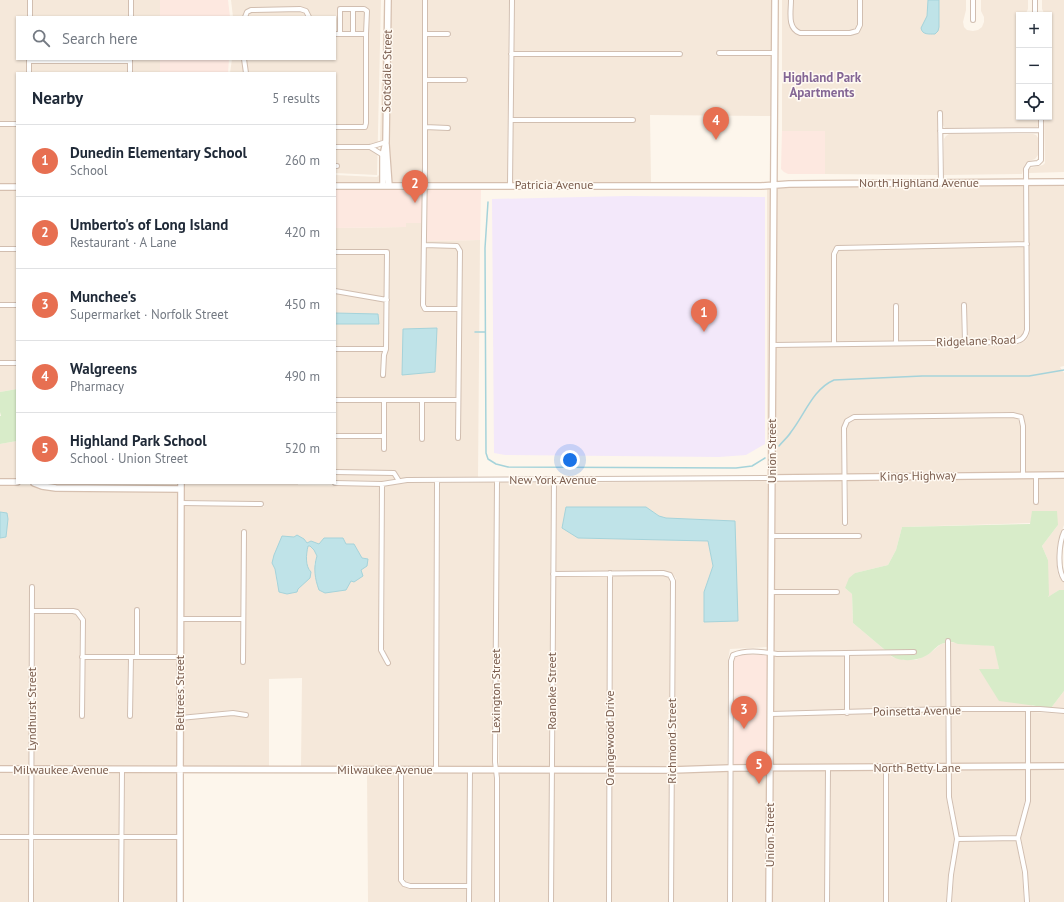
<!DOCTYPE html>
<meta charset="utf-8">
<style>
:root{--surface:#fff;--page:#f2f2f3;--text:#1f2937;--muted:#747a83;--line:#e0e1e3;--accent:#e76f51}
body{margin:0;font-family:"PT Sans",sans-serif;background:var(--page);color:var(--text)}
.controls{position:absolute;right:12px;top:12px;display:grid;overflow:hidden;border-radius:0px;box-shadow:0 1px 3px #0004}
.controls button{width:36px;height:36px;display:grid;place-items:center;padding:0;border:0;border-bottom:1px solid var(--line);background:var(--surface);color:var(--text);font:20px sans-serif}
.you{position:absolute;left:570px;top:460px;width:14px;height:14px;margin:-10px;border:3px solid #fff;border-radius:50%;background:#1a73e8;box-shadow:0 0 0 6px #1a73e833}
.badge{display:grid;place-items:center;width:26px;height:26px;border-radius:50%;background:var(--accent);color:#fff;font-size:13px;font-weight:700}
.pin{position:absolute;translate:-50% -33px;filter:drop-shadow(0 1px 2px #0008)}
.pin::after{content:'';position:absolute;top:21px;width:14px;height:12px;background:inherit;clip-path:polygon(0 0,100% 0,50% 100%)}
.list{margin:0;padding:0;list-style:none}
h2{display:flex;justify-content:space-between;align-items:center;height:52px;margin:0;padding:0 16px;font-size:17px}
h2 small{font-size:13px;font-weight:400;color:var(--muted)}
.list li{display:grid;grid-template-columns:26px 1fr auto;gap:12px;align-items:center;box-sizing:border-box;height:72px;padding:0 16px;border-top:1px solid var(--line)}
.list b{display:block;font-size:15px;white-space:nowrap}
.list p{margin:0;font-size:13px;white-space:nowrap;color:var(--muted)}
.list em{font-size:13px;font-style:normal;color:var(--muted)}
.icon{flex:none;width:22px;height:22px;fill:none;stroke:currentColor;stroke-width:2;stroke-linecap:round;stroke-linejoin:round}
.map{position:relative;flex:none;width:1064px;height:902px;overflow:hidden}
.search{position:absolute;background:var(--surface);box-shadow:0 1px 3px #0004;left:16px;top:16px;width:320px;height:44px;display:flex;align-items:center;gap:10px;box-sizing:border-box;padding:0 14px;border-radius:0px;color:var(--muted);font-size:15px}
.panel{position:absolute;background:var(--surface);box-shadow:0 1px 3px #0004;left:16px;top:72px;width:320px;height:412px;border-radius:0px}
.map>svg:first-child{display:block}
.residential{fill:#f5e8da;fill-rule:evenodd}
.commercial{fill:#fde8e0}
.education{fill:#f3e8fa}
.green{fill:#d8ecc9}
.water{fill:#bfe3e8;stroke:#a5d3da}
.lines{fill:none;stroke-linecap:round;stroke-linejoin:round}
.stream{stroke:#a5d3da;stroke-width:1.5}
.street-casing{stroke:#d1beb0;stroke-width:6}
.secondary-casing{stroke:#d6c0b0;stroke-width:8}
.street{stroke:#fff;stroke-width:4}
.secondary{stroke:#fff;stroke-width:5.5}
.labels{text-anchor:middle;stroke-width:3;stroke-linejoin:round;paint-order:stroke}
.street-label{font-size:12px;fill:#7a5c4d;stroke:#fffaf3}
.neighbourhood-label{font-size:13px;font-weight:bold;fill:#846695;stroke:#fffaf3}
</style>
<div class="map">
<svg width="1064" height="902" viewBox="0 0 1064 902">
<rect width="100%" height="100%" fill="#fdf6ec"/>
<path class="residential" d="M0 0H27V17H17V59H26V73H17V122H0Z
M33 0H128V17H33Z
M134 0H160V17H134Z
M231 0H381L377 175 335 173V73H230L232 59H335V17H233Z
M384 0H385L383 140 380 141Z
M390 0H423L422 183H392L390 150 389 140Z
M428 0H509L507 183H427V129L450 131 451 126 427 125V82L468 83V78L428 77V36L451 37V32L428 31Z
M515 0H772V50L716 51V56L772 55V116L650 115 651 182 513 183V122H636L635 117H513L514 57 683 56V51L514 52Z
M782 0H966V10L963 22 964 27 967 30 973 31 978 30 982 27 984 22V17L981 11V0H1028V9L1025 15H1019V117H1039V125L1037 127 945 128 943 125V112H937L938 175 825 174V131H782Z
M1042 0H1064V172L1028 173V170L1030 168 1043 165 1045 163 1044 117H1049V15H1045L1042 9Z
M133 59H160V73H133Z
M127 63V73H32V64Z
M0 127H17V184H0Z
M949 134H1033L1036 135 1038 138V155L1035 159 1029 161 1025 164 1022 174 944 175V139L946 136Z
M380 156V183H346L335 182V175L377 177 380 174Z
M1023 185 1024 242 842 245 835 246 831 254V342H775L777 187 789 186Z
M1028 185H1064V366L1060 367 1064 373V472H1026L1025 426 1023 417 1022 415 1013 412 853 415 845 419 841 428 842 474 774 475 775 347 1013 345 1019 344 1025 341 1028 337 1030 330Z
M422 188H427V241L480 240 478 478 401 479 394 470H335V228L405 227 406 223H421Z
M767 188H771L768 475 503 477 767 475Z
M0 189H17V246L0 247Z
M1024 247V330L1021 338 1013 340H968L966 302 961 303 962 340 899 341V304H894V341L837 342 836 254 839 250Z
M17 251V303H0V252Z
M0 308H17V360H0Z
M0 365H17V389L0 392Z
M1012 417 1018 419 1020 426V472L847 474V429L848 425 851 420Z
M17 441V480L0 479V444Z
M335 475H392L395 479 382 481 335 480Z
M1033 477 1034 504H1039L1038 477H1064V525L1058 541 1057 549V571L1059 577 1064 582V590H1059L1047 598 1048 560 1042 546 1058 525 1030 523 902 527 896 550 888 565 855 573 845 588 852 594 853 623 885 650 773 651 774 594H840L839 589H774V539L862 538 861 534H774V480L842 479V526H848V479Z
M768 480V647L730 649 728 660 727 766 674 767 676 578 671 573 663 571H556L557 483ZM646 507 659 516 666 518 735 521 704 592 713 566 708 541 578 538Z
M494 482 493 767H439L440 483Z
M499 482 551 483 549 767H499Z
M41 483H179V487L56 485Z
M184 483H298V485L379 486 378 650 386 666 391 664 384 649 385 486 407 483H434L433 767H301L302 678 269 679V767H182L183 720 233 715 247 718 249 714 233 710 183 715V622H241V664H246V529H241V617H183L184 505 264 507V502L184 500ZM282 537H294L307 543 319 544H354L362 558 368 559 361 570 351 581 314 565 317 556 314 550 310 546H308L306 553 307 568 298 589 277 585 275 569 272 563Z
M0 484 33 485 42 489 55 490 179 492 178 655H139L140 608H135L134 655H85L86 620 83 614 78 610 73 608 35 609V585H30L29 767H0V538L6 537 8 519 7 513 0 512Z
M556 576H608L607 768 555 767Z
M613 576H663L668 577 670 581 669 767 612 768Z
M72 613 76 614 80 620 79 718H84L85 660H128L127 718 132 719 134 660H178L177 767H34L35 614Z
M950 642 995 646 999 669H980L1033 706 1042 707H951Z
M945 643V707L879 708 850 710V656L890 655 892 657 905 660H916L929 654 941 644Z
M773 656H844V710L774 711Z
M1064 691V709L1051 708Z
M945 712 947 765 773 766 774 716Z
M951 712H1025V764L952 765Z
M1031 712 1064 714V764H1030Z
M1025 769V800L1016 835 959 836 952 797V770Z
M1031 769H1064V902H1030L1027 872 1021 838 1030 801Z
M883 770V902H830L831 771Z
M889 770H947L946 797 954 839 948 875 946 902H889Z
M728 771 727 902H674V772Z
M733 771H768L767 902H733Z
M773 771H825V902H772Z
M0 772H29V834L0 835Z
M34 772H119V835L35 834Z
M125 772H177L178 835H125Z
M367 772H399L398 873V880L402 886 410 889 467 888 466 902H368Z
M404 772H468L467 883 410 884 406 882 404 879Z
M473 772H494V902H472Z
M499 772H549V902H500Z
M554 772H607L606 902H554Z
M612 772H669L668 902H612Z
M29 839V902H0V840Z
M35 839 119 840 118 902H34Z
M178 839V902H124V840Z
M1016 840 1022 873 1024 902H952L954 875 959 841Z"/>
<path class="commercial" d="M160 0H228L230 17H160Z
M160 59H229L228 73H160Z
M782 131H825V174H788L784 172 781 169Z
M422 188 421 223H406V227L335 228V189Z
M427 188H481L480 240 427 241Z
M741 654 768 655V766H733L734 661 735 656Z"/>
<path class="education" d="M626 196 765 197V444L746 455 719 457 505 455 494 453 492 199Z"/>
<path class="green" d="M17 389V441L0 444V416H1L0 412V392Z
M1032 511H1057L1058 525 1042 546 1048 560 1049 595 1048 597 1059 590H1064V691L1051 708 999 701 979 669H999L994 646 958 644 953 642H950V639H945V643C938 644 934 650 929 654 919 661 900 663 890 655H916V650H885L853 623 852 594 845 588 849 578 855 573 888 565 896 550 902 527 1030 524Z"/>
<path class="water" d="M928 0H939V27L938 31 935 34C929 34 922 35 921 28L927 16Z
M335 313 378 314 379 324H335Z
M437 328 435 372 402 375 403 329Z
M566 507H646L659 516 666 518 735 521 738 621 704 622V592L713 566 708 541 578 538 562 528Z
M0 512 7 513 8 519 6 537 0 538Z
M297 535 304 539 307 543 311 541 319 544 324 538H343L346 544H354L362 558 368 559 367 566 361 570 363 576 354 582 351 581 346 590 325 593 319 590C315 579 313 568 317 556L314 550 310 546H308C306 555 305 566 311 572L310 578 298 589 297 592 287 594 279 592 275 569 272 563 274 555 282 536 294 537Z"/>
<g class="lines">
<path class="stream" d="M488 202 485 248 486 453 488 459 496 464 508 467 736 468 752 466 765 458
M475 332H485
M779 446C783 441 788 437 791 432 805 414 813 389 834 380L922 376H1029L1064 370"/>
<defs>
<path id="street" d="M425 0V167L423 305 425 309H459
M791 0C791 12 787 28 800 33H850L857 31 860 25V0
M1035 15V0
M30 17V0
M131 17V0
M245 17 247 12 251 10 300 9 306 11 309 17
M973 20V0
M335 34H366V123L365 127H335
M340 34V9H364L367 11 366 34
M353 34V9
M425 34H448
M719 53H775
M511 54H680
M244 59 246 73
M29 61H130
M29 73V59
M130 73V59
M425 80H465
M940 113 941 183
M511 120H633
M0 124H17
M425 127 448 128
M940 131 1041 130
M335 147H370L386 142
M370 147 383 155
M335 166H337
M510 185 512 0
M424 245 457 246 460 251 458 438
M0 249H17
M335 252H387L386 349 384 355 383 375
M335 291 387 300
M0 305H17
M964 305 965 343
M896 306V343
M834 344V254L837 248 1027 244
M773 345 1013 342C1021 341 1025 338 1027 330L1026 169 1029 164 1038 163 1041 160V117
M335 349H386
M0 363H17
M335 400H458
M422 400V439
M335 436H384
M384 449V400
M335 472 394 473 399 481
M1036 475V502
M497 480 495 762 497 778V902
M335 483 382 484 407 480 771 478
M382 484 381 650 388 663
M181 503 261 504
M845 523 844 428 847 421 854 417 1013 415 1021 417 1023 426V475
M1064 532C1059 543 1057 569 1064 579
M771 536H859
M553 574 663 573 670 575 673 581 671 902
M771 592H837
M32 611H73L77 612 83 620 82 716
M181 619H243
M948 641 949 797 957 839 951 875 949 902
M847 654V713
M82 657H180
M137 657V610
M243 662 244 532
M771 714 948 709H1040L1064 711
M130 716 131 657
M180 718 233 713 246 715
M401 770V880L404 884 410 886H469
M436 770 437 480
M0 837H180
M957 839 1018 838
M31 902 32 587
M121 902 122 770
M469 902 470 770
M551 902 554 480
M609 902 610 573
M730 902 731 661 733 655C747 649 763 652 777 654L914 652
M827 902 828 769
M886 902V768
M1027 902 1025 872 1018 838 1028 801V710"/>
<path id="secondary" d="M386 144 389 186
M335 186H761L789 184 1064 182
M383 186V155L386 142 388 0
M0 187H17
M771 478 1064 475
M0 482H17
M34 483 42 486 56 488 181 489
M0 769 672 770 730 768 1064 766
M180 902V770L181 483
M769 902 775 0"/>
</defs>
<use href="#street" class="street-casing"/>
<use href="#secondary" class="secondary-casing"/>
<use href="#street" class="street"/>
<use href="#secondary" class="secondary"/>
</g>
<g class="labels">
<g class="street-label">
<text transform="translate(387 71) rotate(-89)" y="4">Scotsdale Street</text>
<text x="919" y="187">North Highland Avenue</text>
<text x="554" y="189">Patricia Avenue</text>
<text transform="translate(976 341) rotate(-2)" y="4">Ridgelane Road</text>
<text transform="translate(772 451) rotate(-90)" y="4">Union Street</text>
<text transform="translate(918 476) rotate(-1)" y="4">Kings Highway</text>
<text x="553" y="484">New York Avenue</text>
<text transform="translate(496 691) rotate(-90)" y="4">Lexington Street</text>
<text transform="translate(552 691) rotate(-90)" y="4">Roanoke Street</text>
<text transform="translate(180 693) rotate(-90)" y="4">Beltrees Street</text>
<text transform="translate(32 709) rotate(-90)" y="4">Lyndhurst Street</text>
<text transform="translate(917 711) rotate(-1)" y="4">Poinsetta Avenue</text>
<text transform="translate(610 738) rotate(-90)" y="4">Orangewood Drive</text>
<text transform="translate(672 741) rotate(-90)" y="4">Richmond Street</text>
<text x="917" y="772">North Betty Lane</text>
<text x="61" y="774">Milwaukee Avenue</text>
<text x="385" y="774">Milwaukee Avenue</text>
<text transform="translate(770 835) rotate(-90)" y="4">Union Street</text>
</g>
<g class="neighbourhood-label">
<text x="822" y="82">Highland Park<tspan x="822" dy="15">Apartments</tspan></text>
</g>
</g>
</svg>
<div class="controls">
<button>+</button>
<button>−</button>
<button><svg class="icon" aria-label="locate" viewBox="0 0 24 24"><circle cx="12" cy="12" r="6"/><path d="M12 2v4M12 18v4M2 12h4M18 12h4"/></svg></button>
</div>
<div class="you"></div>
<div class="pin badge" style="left:704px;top:332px">1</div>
<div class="pin badge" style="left:415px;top:203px">2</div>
<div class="pin badge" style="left:744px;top:729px">3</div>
<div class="pin badge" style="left:716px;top:140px">4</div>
<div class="pin badge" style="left:759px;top:784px">5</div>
<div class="search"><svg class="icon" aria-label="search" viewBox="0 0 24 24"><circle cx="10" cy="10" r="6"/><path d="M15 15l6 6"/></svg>Search here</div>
<section class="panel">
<h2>Nearby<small>5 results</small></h2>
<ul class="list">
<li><span class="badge">1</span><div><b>Dunedin Elementary School</b><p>School</p></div><em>260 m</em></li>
<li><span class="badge">2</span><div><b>Umberto's of Long Island</b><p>Restaurant · A Lane</p></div><em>420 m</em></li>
<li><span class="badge">3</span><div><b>Munchee's</b><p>Supermarket · Norfolk Street</p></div><em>450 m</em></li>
<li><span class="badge">4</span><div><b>Walgreens</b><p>Pharmacy</p></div><em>490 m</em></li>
<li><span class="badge">5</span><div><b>Highland Park School</b><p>School · Union Street</p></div><em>520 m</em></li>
</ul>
</section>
</div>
